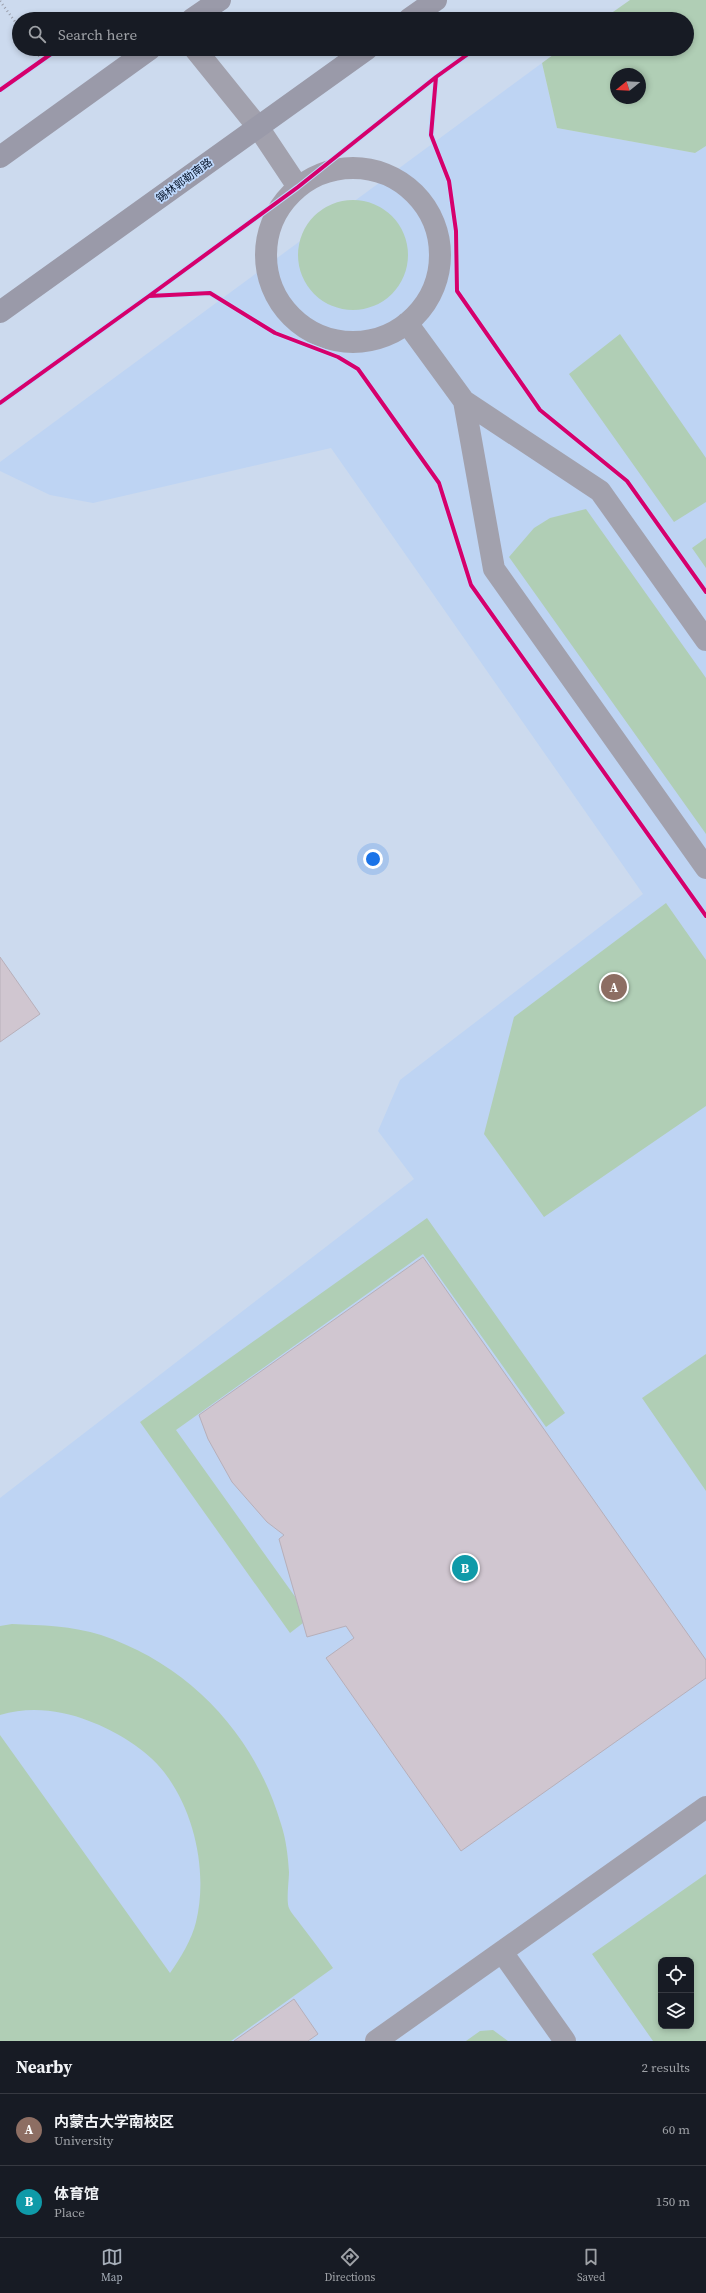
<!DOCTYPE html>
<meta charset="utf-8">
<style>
:root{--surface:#171b24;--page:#242831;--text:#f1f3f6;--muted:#9ea1a6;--line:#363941;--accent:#a6aeb9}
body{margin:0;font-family:"Source Serif 4","Noto Sans SC",serif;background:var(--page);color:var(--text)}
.controls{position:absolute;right:12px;bottom:12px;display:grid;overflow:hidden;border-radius:8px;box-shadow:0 2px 6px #0003}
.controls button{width:36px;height:36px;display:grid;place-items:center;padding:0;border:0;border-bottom:1px solid var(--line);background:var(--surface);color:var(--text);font:20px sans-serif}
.compass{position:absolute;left:610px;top:68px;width:36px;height:36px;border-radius:50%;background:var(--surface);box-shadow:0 2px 6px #0003;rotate:252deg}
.you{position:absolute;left:373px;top:859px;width:14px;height:14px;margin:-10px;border:3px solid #fff;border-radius:50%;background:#1a73e8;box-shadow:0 0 0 6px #1a73e833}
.badge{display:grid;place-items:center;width:26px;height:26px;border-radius:50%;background:var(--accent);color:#fff;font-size:13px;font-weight:700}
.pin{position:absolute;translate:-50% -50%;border:2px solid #fff;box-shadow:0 1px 4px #0006}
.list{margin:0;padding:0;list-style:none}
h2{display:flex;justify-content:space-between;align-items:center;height:52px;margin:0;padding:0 16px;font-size:17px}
h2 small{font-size:13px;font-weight:400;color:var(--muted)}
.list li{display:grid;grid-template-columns:26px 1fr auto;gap:12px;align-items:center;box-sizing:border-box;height:72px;padding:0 16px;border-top:1px solid var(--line)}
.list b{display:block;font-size:15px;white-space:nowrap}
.list p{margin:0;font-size:13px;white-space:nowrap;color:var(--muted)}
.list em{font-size:13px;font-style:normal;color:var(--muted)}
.icon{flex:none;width:22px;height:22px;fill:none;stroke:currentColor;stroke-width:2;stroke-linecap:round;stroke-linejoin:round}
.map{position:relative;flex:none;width:706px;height:2041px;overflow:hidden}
.search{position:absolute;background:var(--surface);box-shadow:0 2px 6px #0003;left:12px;right:12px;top:12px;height:44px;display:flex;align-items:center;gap:10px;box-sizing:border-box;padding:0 14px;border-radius:22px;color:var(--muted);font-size:15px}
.sheet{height:196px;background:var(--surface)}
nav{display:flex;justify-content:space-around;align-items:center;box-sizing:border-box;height:56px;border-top:1px solid var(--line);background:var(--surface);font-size:11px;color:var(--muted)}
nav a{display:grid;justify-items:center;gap:2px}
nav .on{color:var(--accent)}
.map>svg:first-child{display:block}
.built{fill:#bed4f3;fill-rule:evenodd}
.green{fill:#b0ceb5;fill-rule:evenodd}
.building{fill:#d0c6d0;stroke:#b7afb9}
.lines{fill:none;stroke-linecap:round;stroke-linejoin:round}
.path{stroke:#999ca8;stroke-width:2.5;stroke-dasharray:1 3;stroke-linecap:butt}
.minor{stroke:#a2a1ad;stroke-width:22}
.major{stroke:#9a9aa9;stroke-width:22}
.cycleway-casing{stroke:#bed8fc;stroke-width:6}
.cycleway{stroke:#d6006c;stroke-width:4}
.labels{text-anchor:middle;stroke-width:3.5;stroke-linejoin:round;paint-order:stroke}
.street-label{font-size:11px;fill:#051329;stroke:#bed8fc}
</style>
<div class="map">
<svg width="706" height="2041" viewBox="0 0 706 2041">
<rect width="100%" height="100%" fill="#ccdaee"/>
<path class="built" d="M542 63 557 128 695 153 706 146V2041H0V1498L414 1179 378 1131 400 1080 643 894 331 448 93 503 50 495 0 471V462ZM661 1960H691V2026H661Z"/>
<path class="green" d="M630 0H706V146L695 153 557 128 542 63 561 49H687V19H603ZM616 74H640V98H616Z
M298 255a55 55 0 1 1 110 0a55 55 0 1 1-110 0Z
M620 334 706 458V502L674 522 569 374Z
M586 509 706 678V834L509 557 534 528 550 518Z
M706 538V568L692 548Z
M666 903 706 960V1106L544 1217 484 1134 514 1017Z
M427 1218 565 1413 546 1427 423 1254 176 1430 296 1598 303 1623 290 1633 140 1422Z
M706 1354V1491L642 1398Z
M12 1624C41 1625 73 1626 101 1635 190 1665 255 1735 281 1824 286 1839 288 1856 289 1872 289 1880 286 1902 289 1908 291 1913 297 1919 301 1925 312 1939 323 1954 333 1968L231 2041H0V1735L170 1973C180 1959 192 1939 196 1922 208 1873 195 1812 164 1772 146 1749 116 1731 89 1721 61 1710 30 1706 0 1715V1626Z
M706 1874V2041H653L592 1954ZM661 1960H691V2026H661Z
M493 2030 508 2041H466L480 2031Z"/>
<path class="building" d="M0 957 40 1014 0 1042Z
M423 1257 706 1660V1678L461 1851 326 1658 354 1638 346 1626 307 1637 279 1539 284 1535 267 1522 232 1482 208 1439 199 1415Z
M294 1999 318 2034 308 2041H234Z"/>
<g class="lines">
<path class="path" d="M0 1 19 27
M34 49 42 60"/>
<path class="minor" d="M195 49 258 127 298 187
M266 255a87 87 0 1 1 174 0a87 87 0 1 1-174 0Z
M407 323 464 401 600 491 706 640
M464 401 494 569 706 868
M502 1952 565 2041
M376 2041 706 1807"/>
<path class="major" d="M192 19 220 0
M409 19 436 0
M0 157 150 49
M0 312 367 49"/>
<defs>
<path id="cycleway" d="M475 49 436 77 431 135 449 181 456 231 457 291 540 410 627 481 706 592
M0 90 58 49
M149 296 298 187 436 77
M0 403 149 296 210 293 275 333 338 357 358 369 439 483 471 585 706 916"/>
</defs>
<use href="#cycleway" class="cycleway-casing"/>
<use href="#cycleway" class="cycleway"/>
</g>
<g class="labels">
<g class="street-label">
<text transform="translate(184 180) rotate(-36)" y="4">锡林郭勒南路</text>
</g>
</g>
</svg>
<div class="controls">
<button><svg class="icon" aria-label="locate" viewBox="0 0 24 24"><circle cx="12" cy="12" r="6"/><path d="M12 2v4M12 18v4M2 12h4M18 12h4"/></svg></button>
<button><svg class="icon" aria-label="layers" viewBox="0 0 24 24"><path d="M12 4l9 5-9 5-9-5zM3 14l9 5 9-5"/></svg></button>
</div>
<svg class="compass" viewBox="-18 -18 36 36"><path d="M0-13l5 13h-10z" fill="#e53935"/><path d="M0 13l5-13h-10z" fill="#9ea1a6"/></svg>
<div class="you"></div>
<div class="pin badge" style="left:614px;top:987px;background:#8d6e63">A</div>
<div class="pin badge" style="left:465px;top:1568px;background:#0f9aa8">B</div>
<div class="search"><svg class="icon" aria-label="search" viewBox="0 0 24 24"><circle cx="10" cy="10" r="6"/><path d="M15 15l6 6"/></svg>Search here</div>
</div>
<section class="sheet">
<h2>Nearby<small>2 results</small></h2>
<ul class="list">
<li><span class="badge" style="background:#8d6e63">A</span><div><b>内蒙古大学南校区</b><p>University</p></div><em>60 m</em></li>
<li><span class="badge" style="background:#0f9aa8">B</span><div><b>体育馆</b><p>Place</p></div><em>150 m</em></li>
</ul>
</section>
<nav>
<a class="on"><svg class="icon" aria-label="map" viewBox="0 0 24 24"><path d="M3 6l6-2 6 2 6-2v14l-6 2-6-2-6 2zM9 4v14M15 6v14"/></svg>Map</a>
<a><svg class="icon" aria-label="directions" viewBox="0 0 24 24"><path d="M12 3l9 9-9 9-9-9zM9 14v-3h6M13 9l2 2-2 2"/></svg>Directions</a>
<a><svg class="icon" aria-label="saved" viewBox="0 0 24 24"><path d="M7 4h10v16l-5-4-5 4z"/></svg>Saved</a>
</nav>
